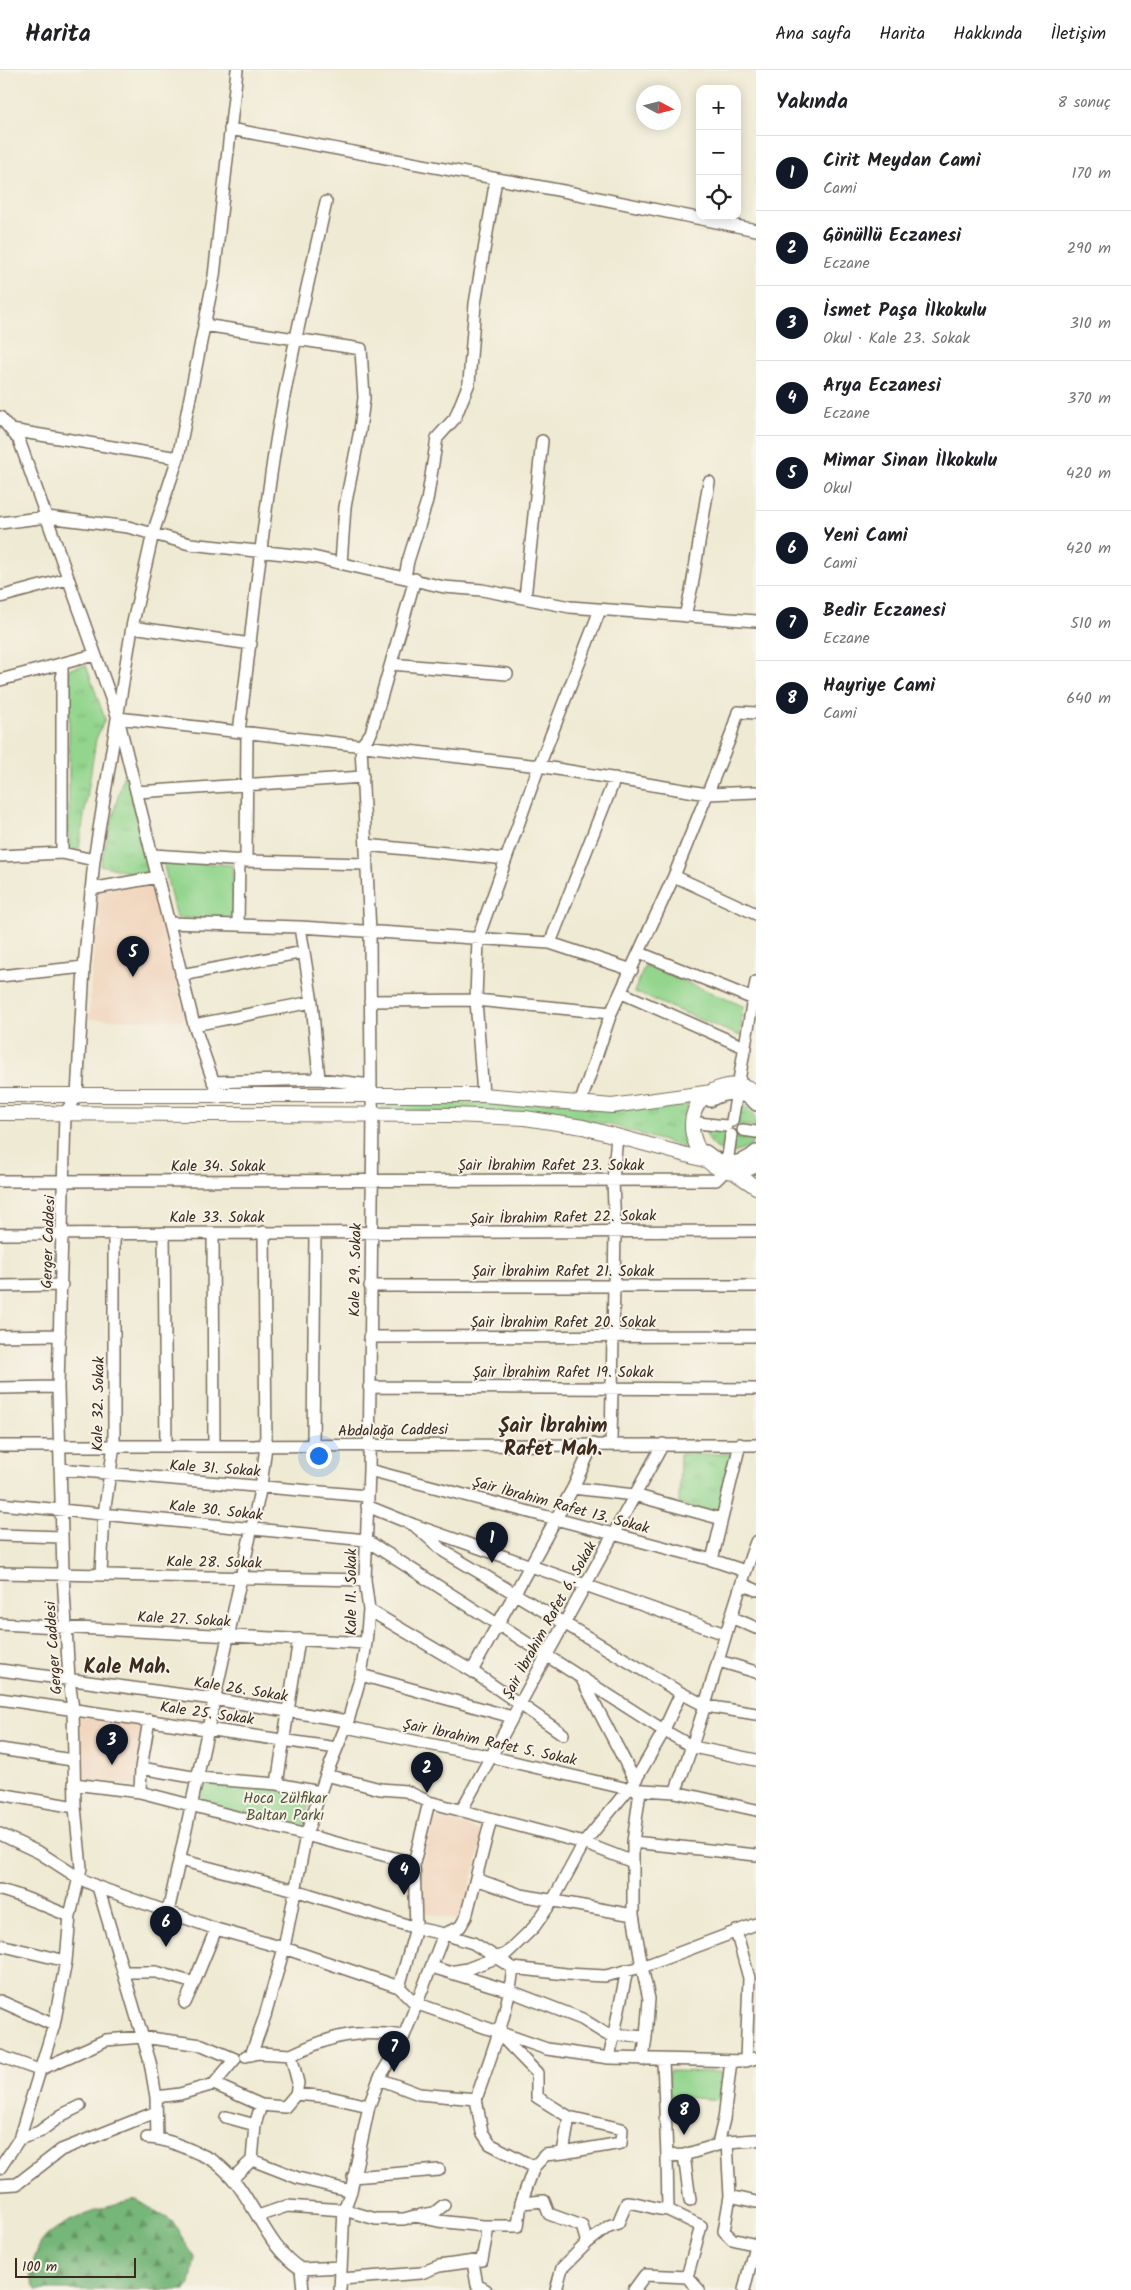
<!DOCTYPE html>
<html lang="tr">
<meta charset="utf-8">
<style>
:root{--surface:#fff;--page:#f6f6f6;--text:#202124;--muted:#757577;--line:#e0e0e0;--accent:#111827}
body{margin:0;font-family:Kalam,sans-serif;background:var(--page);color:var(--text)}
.controls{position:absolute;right:15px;top:15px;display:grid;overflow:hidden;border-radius:10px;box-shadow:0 2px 12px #0003}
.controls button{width:45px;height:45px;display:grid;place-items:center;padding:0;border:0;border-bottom:1px solid var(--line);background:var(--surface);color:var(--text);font:25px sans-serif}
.compass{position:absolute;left:636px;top:15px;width:45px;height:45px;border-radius:50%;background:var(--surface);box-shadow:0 2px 12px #0003;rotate:97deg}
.scale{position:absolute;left:15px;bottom:12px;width:121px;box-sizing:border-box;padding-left:5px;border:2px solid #3b2a1e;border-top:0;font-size:14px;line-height:18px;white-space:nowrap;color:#3b2a1e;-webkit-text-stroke:4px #f7f3e8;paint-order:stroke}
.you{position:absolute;left:318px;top:1385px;width:18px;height:18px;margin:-12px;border:4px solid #fff;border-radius:50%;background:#1a73e8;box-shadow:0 0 0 8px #1a73e833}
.badge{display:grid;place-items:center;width:32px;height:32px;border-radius:50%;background:var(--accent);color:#fff;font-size:16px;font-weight:700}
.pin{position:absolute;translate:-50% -41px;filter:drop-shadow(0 1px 2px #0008)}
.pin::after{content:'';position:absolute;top:26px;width:18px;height:15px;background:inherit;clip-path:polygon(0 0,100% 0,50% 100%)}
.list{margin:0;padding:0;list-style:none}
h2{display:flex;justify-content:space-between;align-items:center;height:65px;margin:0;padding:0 20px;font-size:21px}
h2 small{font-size:16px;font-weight:400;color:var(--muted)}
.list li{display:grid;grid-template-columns:32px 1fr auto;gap:15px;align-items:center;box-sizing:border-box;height:75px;padding:0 20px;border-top:1px solid var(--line)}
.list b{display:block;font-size:19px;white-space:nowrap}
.list p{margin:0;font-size:16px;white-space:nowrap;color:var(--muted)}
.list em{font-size:16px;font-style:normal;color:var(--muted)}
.icon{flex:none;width:28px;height:28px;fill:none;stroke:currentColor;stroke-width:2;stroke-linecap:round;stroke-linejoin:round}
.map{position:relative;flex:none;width:756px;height:2220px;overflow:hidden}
header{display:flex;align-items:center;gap:30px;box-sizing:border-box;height:70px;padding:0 25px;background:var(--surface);border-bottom:1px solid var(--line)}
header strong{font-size:24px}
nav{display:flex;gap:28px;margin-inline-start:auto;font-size:18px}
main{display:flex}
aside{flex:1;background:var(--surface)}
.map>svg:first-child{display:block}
.built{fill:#f1d5bd}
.grass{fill:url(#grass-tufts);stroke:#678056}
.forest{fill:url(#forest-firs);stroke:#58704b}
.park{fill:#93d58d;stroke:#678056}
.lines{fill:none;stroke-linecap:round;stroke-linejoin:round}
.minor-casing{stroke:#7a6d5d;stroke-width:14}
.major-casing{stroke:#7a6d5d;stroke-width:16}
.minor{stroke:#fff;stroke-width:11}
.major{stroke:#fff;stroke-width:14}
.labels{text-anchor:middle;stroke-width:4;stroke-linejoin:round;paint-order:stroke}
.street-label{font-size:15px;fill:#3b2a1e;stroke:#f7f3e8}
.park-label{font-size:15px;fill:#51553a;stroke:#f7f3e8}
.district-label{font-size:20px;font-weight:bold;fill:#3b2a1e;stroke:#f7f3e8}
</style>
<header>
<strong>Harita</strong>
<nav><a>Ana sayfa</a><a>Harita</a><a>Hakkında</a><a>İletişim</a></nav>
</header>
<main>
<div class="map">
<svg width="756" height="2220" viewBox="0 0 756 2220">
<defs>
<pattern id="grass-tufts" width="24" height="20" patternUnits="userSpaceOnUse" patternTransform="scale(1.25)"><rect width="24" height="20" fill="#93d58d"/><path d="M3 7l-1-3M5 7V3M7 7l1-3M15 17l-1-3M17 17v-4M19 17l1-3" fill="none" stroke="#80b779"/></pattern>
<pattern id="forest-firs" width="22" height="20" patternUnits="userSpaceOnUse" patternTransform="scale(1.25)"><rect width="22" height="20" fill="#76b678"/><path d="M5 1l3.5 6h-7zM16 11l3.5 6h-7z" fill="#629462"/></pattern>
</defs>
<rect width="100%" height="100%" fill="#f7f3e8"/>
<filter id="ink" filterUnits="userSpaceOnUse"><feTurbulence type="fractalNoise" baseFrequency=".02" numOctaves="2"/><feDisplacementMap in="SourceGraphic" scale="10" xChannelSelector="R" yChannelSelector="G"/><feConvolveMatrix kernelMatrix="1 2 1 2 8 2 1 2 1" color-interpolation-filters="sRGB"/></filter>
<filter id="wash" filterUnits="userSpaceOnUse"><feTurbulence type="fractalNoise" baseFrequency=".0096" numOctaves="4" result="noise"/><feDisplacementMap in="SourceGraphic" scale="20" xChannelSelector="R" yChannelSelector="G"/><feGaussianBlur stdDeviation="1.12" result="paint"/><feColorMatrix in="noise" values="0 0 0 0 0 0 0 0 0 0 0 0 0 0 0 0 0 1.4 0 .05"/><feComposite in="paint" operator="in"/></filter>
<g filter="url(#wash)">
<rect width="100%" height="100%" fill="#efead3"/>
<path class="built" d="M154 813 185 950 89 949 94 864 102 857 100 849 95 845 96 821Z
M79 1646 145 1656 136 1716 85 1710Z
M434 1747 485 1762 460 1851 428 1843 424 1839 420 1801Z"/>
<path class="grass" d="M86 595 105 649 96 669 79 779 69 780V599Z
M126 696 150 800 143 806 100 795Z
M689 1031 684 1050 689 1079 611 1055 570 1048 382 1039 379 1034 387 1032 517 1033Z
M739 1033C750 1039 756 1044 756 1057L736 1054Z
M705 1059 727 1061 724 1081C713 1079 707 1069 705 1059Z
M735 1062 756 1066 750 1077 731 1084Z
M680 1384H733L719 1445 679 1433Z"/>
<path class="forest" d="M137 2130 172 2151 195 2188 190 2215 185 2220H36L29 2205C32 2196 35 2185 39 2176 52 2150 111 2135 137 2130Z"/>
<path class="park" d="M163 791 232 795 234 850 176 848Z
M645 895 743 936 740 966 634 922Z
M203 1711 276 1717 311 1725 303 1758 198 1733Z
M669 2001 720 2002 721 2030 669 2026Z"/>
</g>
<g filter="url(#ink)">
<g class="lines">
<defs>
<path id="minor" d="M230 59 563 121 756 160
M204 255 361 279 364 328 360 360 345 437 341 493
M0 347 19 370 118 648 194 955 218 1025
M11 360 178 388
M0 453 47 447 128 457 190 474 313 487 444 517 482 520 570 537 756 551
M405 507 408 491 427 431 437 368 455 348 469 313 475 234 496 109
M0 527 67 509
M525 528 542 371
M685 546 692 516 709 412
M132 557 251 574
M391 594 507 604
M0 610 94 585
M118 648 539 696 707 724 756 722
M239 661C253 559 261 456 279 354 292 279 310 206 326 132
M137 722 363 707
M366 775 506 789
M62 783V595
M153 785 246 791 366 794
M0 786 62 783 94 790
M246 791 247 663
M674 806 756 844
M91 819 158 807
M169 853 300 857 550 873 632 900
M238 855 239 790
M300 857 312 932 319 1009
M550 873 615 708
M640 883 756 930
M181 905 304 882
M0 906 84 897
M622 923 746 978
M370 931 476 930 611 943
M194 955 312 932
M213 1012 319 1009 371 1015
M483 1025 476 930 478 868 539 696 600 540
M710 1031C725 1022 743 1020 756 1035
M580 1034 611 943 674 806 730 668 738 642 756 643
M732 1051 756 912
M698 1053 726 1056
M743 1060 756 1062
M706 1081C722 1095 740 1095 756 1081
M0 1111 716 1110 726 1100 731 1065
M164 1163 166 1375
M0 1164 756 1161
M213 1164 214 1375
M0 1216 62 1215
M370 1216H756
M0 1266 60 1265
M369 1267 756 1266
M369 1317 756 1319
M0 1318 58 1317
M611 1373 615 1161 613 1111 617 1066
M0 1376 756 1375
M313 1376 315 1164
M60 1399 367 1426
M369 1400 712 1490 745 1501
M573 1418 634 1425 722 1449
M0 1434 366 1470 663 1660 693 1677 756 1690
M367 1436 414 1455 725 1564
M414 1455 445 1482 681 1623 706 1636 756 1644
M0 1465 62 1467
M712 1490 740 1374
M0 1503 365 1510
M101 1504 104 1444 114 1375V1163
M742 1514 756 1520
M369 1540 472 1601 563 1664
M731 1547 756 1558
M0 1554 366 1573
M719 1591 756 1602
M0 1600 213 1629 348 1651
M472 1601 573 1418 593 1374
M361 1605 512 1647
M582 1609 635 1711
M0 1629 337 1678
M346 1657 492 1687 628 1719 675 1722 756 1740
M0 1679 72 1690
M141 1698 198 1708 277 1714 320 1722
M326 1705 380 1719 406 1721 429 1732 584 1773 633 1792
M74 1714 140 1722 414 1793
M277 1714 299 1569
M140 1722 141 1698 149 1650
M675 1722C708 1640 725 1554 756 1472
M0 1724 75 1737
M429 1732 414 1793 416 1858 444 1864 473 1873 513 1898 566 1904 605 1906 642 1897 633 1845 521 1825 476 1809
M461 1741 663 1374
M0 1764 40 1783 79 1808 98 1817 216 1859 284 1878 399 1917 415 1933 547 1979 609 1988 746 1991 756 1988
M633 1772 756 1785
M180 1790 295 1820 416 1858 399 1917
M98 1817 150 1992 156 2027 157 2068
M0 1820C25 1826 46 1837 70 1846
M168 1842 261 1416 266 1376 264 1162
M633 1845V1772L640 1721
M736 1861 749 1908 746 1991
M0 1875 66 1891
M432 1897 510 1921 582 1949 606 1964 646 1967 643 1990
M123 1902H156L194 1913 216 1859
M451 1902 467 1899 506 1884 534 1857 553 1830 584 1773 635 1711 661 1666 681 1623
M0 1931 54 1955
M185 1933 194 1913
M500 1965 537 2003V2027L569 2047 563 2083 621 2073 622 2059 569 2047
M646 1967 649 1929 642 1897 756 1854
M251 1985 265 1946 284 1878 306 1765 326 1705 348 1651 361 1605 366 1573 369 1540 365 1510 369 1400 373 1044 371 1019 370 862 361 676 371 663 415 509
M291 1985C335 1964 356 1960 404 1966
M0 1986 39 2000 106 1970 142 1967 202 1975 235 1989 214 2014
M246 1986 259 1983 291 1985 298 2013 296 2024
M609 1988 627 1900
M663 1990 667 2086 684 2085 727 2072 756 2070
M379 2009 419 2024 476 2029 482 2062 490 2074 534 2097 521 2133 518 2156H483
M156 2027 180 2024 214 2014 261 2035 285 2037 296 2024 329 2027 369 2036
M476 2029C491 1986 508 1943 513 1898
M226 2047 255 2055
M147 2068C162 2068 177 2074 191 2080 199 2084 208 2087 215 2092 253 2119 262 2175 301 2199L303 2220
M19 2069 39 2062 62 2045 80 2036
M727 2072 730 2126 724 2161 732 2169 756 2175
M718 2074 724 2049 731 1991
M684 2085 690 2130
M667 2086 668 2140 701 2156 687 2207 699 2220
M252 2090 298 2108 351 2121
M534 2097 545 2085 563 2083
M0 2098 19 2069 54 1955 66 1891 70 1846 81 1798 75 1737 73 1639 69 1610 63 1503 58 1317 65 1043 77 1026 84 897 94 790 132 557 153 463 178 388 214 206 237 0
M353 2107 439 2100
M233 2108 252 2090 255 2055 261 2035
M0 2115 17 2114 61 2080 156 2042
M730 2126 756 2132
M521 2133 544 2131 549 2144 582 2156 587 2173 609 2156 618 2153 627 2132C641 2133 653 2139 668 2140
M421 2145 434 2143 444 2135
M258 2146 287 2136 344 2140 376 2149H404L415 2146 438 2151 483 2156 487 2163 482 2190 439 2196 421 2203 341 2209
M473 2192 477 2215 486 2220
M301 2199 341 2197
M340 2220 344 2140 351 2121 369 2036 379 2009 404 1966 444 1864 460 1857 466 1847 491 1749
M556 2220 562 2198 587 2173
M634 2220 645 2205 687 2207
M744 2220 755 2175"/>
<path id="major" d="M756 1022C746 1015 734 1014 723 1017 662 1033 701 1127 756 1095
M0 1025H483L612 1036 712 1022
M0 1043 453 1045 525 1048 583 1057 705 1090
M732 1101 756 1117"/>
</defs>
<use href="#minor" class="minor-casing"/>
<use href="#major" class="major-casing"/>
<use href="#minor" class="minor"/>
<use href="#major" class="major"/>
</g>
</g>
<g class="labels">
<g class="street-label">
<text x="551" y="1100">Şair İbrahim Rafet 23. Sokak</text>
<text x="218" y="1101">Kale 34. Sokak</text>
<text x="217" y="1152">Kale 33. Sokak</text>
<text transform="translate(563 1147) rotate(-1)" y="5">Şair İbrahim Rafet 22. Sokak</text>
<text transform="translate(48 1172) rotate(-88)" y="5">Gerger Caddesi</text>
<text transform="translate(355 1200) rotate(-89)" y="5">Kale 29. Sokak</text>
<text x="563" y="1206">Şair İbrahim Rafet 21. Sokak</text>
<text x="563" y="1257">Şair İbrahim Rafet 20. Sokak</text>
<text x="563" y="1307">Şair İbrahim Rafet 19. Sokak</text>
<text transform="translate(98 1334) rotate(-89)" y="5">Kale 32. Sokak</text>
<text transform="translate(393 1360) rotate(-1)" y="5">Abdalağa Caddesi</text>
<text transform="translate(215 1398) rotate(4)" y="5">Kale 31. Sokak</text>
<text transform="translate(561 1435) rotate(15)" y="5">Şair İbrahim Rafet 13. Sokak</text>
<text transform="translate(216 1440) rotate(6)" y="5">Kale 30. Sokak</text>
<text transform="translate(214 1492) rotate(1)" y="5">Kale 28. Sokak</text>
<text transform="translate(351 1522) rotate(-90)" y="5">Kale 11. Sokak</text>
<text transform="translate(184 1549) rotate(3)" y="5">Kale 27. Sokak</text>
<text transform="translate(549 1550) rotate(-61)" y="5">Şair İbrahim Rafet 6. Sokak</text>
<text transform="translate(53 1578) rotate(-94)" y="5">Gerger Caddesi</text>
<text transform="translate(241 1619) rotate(9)" y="5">Kale 26. Sokak</text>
<text transform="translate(207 1643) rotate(8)" y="5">Kale 25. Sokak</text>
<text transform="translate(490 1672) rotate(12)" y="5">Şair İbrahim Rafet 5. Sokak</text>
</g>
<g class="park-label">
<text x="285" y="1733">Hoca Zülfikar<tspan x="285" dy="17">Baltan Parkı</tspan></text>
</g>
<g class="district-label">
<text x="553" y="1362">Şair İbrahim<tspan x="553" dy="23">Rafet Mah.</tspan></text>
<text x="127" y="1603">Kale Mah.</text>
</g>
</g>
</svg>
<div class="controls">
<button>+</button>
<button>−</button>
<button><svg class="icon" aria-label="locate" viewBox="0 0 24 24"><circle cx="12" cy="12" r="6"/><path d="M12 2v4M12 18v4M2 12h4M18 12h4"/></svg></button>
</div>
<svg class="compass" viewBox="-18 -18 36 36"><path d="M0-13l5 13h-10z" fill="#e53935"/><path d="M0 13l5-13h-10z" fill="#757577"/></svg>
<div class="scale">100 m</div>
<div class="you"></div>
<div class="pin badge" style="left:492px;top:1493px">1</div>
<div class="pin badge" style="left:427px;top:1723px">2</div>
<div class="pin badge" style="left:112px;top:1695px">3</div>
<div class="pin badge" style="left:404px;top:1825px">4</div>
<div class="pin badge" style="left:133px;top:907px">5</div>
<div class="pin badge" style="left:166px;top:1877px">6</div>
<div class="pin badge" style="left:394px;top:2002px">7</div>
<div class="pin badge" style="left:684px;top:2065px">8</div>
</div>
<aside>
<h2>Yakında<small>8 sonuç</small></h2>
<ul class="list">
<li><span class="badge">1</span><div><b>Cirit Meydan Cami</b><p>Cami</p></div><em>170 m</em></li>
<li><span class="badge">2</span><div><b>Gönüllü Eczanesi</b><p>Eczane</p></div><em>290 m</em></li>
<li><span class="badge">3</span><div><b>İsmet Paşa İlkokulu</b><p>Okul · Kale 23. Sokak</p></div><em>310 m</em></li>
<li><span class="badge">4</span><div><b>Arya Eczanesi</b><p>Eczane</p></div><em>370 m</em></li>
<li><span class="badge">5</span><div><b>Mimar Sinan İlkokulu</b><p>Okul</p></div><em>420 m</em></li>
<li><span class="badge">6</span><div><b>Yeni Cami</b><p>Cami</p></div><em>420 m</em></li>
<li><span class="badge">7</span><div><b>Bedir Eczanesi</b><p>Eczane</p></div><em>510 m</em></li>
<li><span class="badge">8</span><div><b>Hayriye Cami</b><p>Cami</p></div><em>640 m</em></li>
</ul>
</aside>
</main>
